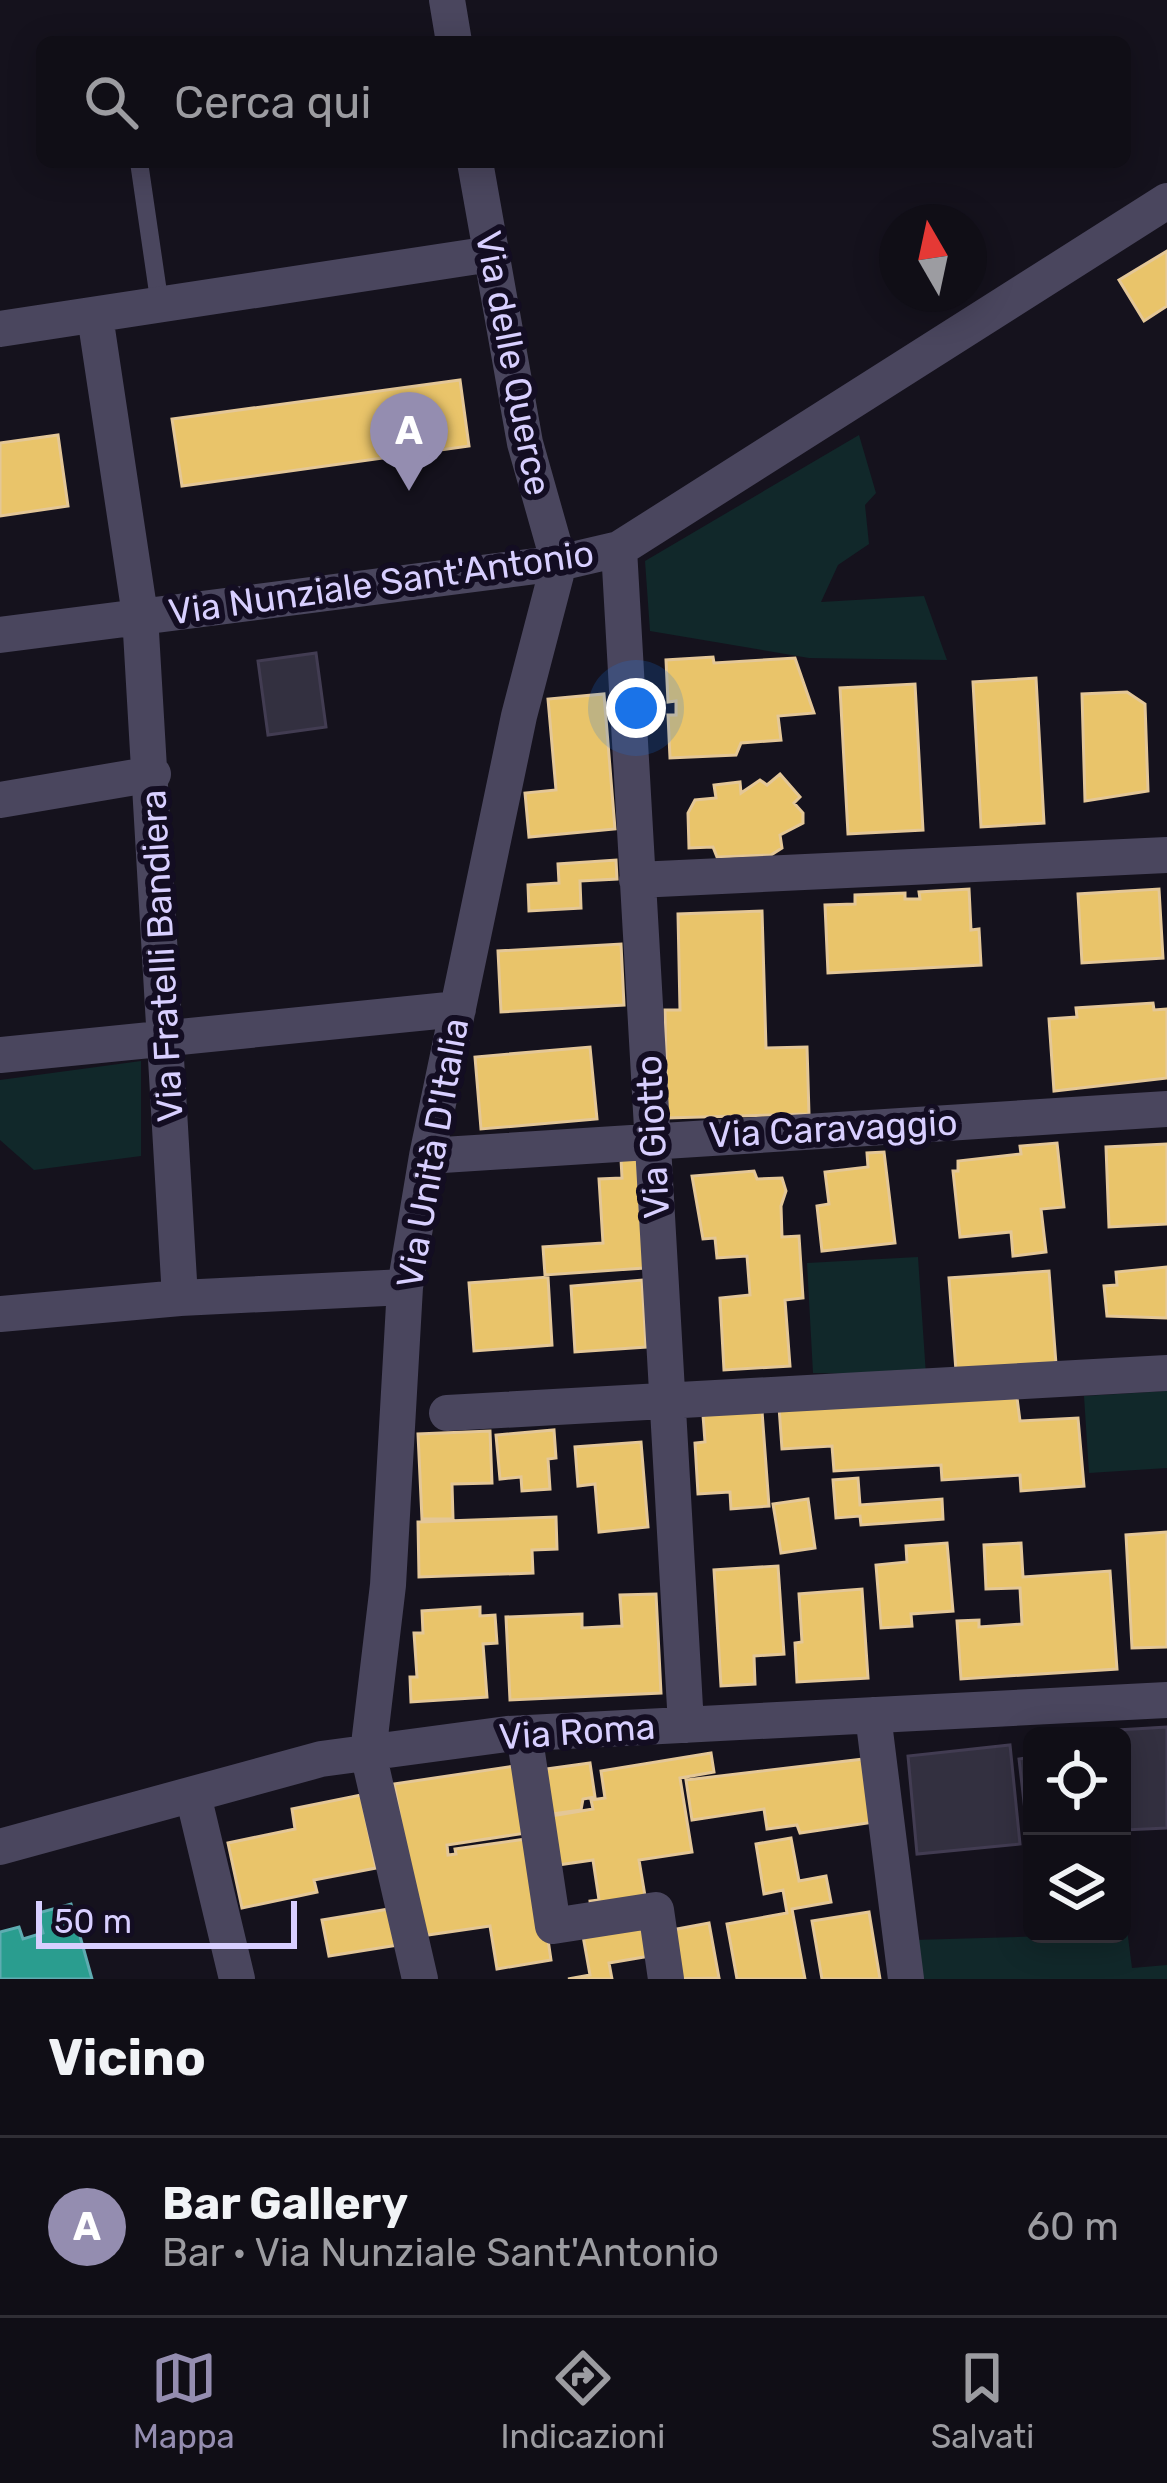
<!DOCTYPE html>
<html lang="it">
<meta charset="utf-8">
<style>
:root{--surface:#100e16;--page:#19171f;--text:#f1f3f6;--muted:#9c9ca1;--line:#302e35;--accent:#948db0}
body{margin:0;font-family:Rubik,sans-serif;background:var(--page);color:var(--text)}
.controls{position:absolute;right:36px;bottom:36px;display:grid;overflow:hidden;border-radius:18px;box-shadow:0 6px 30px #0003}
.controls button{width:108px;height:108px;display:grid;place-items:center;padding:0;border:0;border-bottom:3px solid var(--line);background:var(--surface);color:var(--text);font:60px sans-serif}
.compass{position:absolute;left:879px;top:204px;width:108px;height:108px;border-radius:50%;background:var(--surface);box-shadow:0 6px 30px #0003;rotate:351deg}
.scale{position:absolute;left:36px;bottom:30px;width:261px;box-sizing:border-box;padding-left:12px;border:6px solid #d8cfff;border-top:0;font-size:33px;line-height:42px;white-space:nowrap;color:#d8cfff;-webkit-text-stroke:9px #130d22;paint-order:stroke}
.you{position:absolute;left:636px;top:708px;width:42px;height:42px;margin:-30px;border:9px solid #fff;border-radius:50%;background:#1a73e8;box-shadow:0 0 0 18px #1a73e833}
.badge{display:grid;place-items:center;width:78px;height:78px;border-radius:50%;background:var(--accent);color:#fff;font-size:39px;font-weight:700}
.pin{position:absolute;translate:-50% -99px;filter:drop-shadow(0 3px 6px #0008)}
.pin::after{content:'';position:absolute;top:63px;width:42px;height:36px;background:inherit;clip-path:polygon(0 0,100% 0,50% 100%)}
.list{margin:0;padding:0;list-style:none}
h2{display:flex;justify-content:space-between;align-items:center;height:156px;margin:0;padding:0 48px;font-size:51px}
h2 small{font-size:39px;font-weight:400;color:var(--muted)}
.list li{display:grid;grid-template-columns:78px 1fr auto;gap:36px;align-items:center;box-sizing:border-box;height:180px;padding:0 48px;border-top:3px solid var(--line)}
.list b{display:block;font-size:45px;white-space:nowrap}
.list p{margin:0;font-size:39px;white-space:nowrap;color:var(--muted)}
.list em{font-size:39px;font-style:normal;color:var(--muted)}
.icon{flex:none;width:66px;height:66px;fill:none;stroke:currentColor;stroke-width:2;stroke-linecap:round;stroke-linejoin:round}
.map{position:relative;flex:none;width:1167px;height:1979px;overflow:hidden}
.search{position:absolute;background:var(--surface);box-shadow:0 6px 30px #0003;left:36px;right:36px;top:36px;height:132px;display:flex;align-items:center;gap:30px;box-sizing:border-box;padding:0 42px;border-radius:18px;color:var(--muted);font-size:45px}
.sheet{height:336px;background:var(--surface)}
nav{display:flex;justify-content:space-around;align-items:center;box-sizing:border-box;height:168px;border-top:3px solid var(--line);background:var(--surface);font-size:33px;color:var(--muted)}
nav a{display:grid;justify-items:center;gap:6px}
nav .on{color:var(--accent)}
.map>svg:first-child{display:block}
.green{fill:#11282a}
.homes{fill:#e9c46a;stroke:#e4c797;stroke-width:3}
.schools{fill:#2a9d8f;stroke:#5eacb1;stroke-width:3}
.building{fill:#333040;stroke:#423c52;stroke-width:3}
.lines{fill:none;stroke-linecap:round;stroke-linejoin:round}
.service{stroke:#4a465e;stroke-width:18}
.minor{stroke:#4a465e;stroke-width:36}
.labels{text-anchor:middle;stroke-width:12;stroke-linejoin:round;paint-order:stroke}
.street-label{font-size:36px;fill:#d8cfff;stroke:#130d22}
</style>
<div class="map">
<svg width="1167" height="1979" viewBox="0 0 1167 1979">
<rect width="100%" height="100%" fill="#15121d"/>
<path class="green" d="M859 435 876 493 865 505 869 544 838 565 821 602 924 596 947 660 809 658 650 631 645 561Z
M141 1061V1156L34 1170 0 1140V1080Z
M918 1257 926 1375 813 1373 807 1263Z
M1167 1391V1468L1089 1473 1084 1396Z
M1122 1929H1127L1132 1968 1167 1965V1979H919L913 1940 1122 1934Z"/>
<path class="homes" d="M1167 251V306L1144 321 1119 280Z
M460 380 469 446 182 486 172 419Z
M58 435 68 506 0 516V443Z
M713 657 714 663 795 658 814 713 778 716 781 740 741 743 736 755 670 758 668 715H676V701L668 702 666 660Z
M1036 678 1044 823 981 827 973 682Z
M915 684 923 830 848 834 840 688Z
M1127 692 1145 704 1148 791 1085 801 1082 694Z
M604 694 615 829 529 837 525 793 556 790 548 699Z
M780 774 800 797 794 803 803 813V823L780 835 782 848 771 855 717 857 713 847 689 848 688 813 695 800 716 798 714 785 740 782 741 793 760 780 767 785Z
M616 860 617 879 580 881 581 908 529 911 528 885 559 883 558 864Z
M969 889 971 930 979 929 981 965 828 973 825 905 855 904V895L905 893V899H920L919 892Z
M1159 889 1163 958 1082 963 1078 894Z
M762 911 766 1048 807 1047 809 1114 667 1118 665 1010H680L678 914Z
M621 944 624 1005 501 1012 498 951Z
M1153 1003 1154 1010 1167 1009V1078L1054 1091 1049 1019 1077 1017 1076 1008Z
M590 1047 597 1119 481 1129 475 1057Z
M1057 1143 1064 1207 1041 1209 1046 1252 1013 1256 1011 1232 960 1237 953 1171H958V1161L1021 1154 1020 1146Z
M1167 1144V1224L1109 1227 1106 1147Z
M884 1152 895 1243 822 1251 817 1206 829 1204 825 1172 868 1167 867 1153Z
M637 1158 644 1268 545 1275 543 1247 603 1243 599 1179 622 1178 621 1159Z
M754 1171 757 1179 782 1178 786 1191 781 1206 782 1237 799 1236 803 1298 785 1300 790 1366 724 1370 720 1298 750 1295 747 1256 717 1258 715 1238 703 1239 692 1176Z
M1167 1267V1318L1107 1316 1104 1286 1117 1285 1116 1272Z
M1049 1271 1056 1364 956 1371 949 1278Z
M548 1277 552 1345 474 1351 469 1283Z
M642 1280 646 1347 575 1352 571 1286Z
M1017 1398 1020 1421 1078 1418 1084 1486 1021 1491 1020 1475 942 1480 941 1465 834 1471 832 1446 782 1449 779 1407Z
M762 1411 769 1506 731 1509 730 1492 698 1494 695 1443 705 1442 703 1415Z
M554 1430 556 1458 548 1459 550 1489 522 1491 521 1477 500 1479 496 1435Z
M490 1431 492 1483 452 1484 453 1519H422L418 1434Z
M641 1442 648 1527 599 1532 595 1484 578 1486 575 1447Z
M858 1478 860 1505 942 1499 943 1519 861 1525 860 1516 836 1518 833 1480Z
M808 1499 815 1548 781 1553 773 1504Z
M556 1517 557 1549 532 1550 533 1573 419 1577 418 1522Z
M1167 1532V1647L1132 1648 1126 1535Z
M947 1543 953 1611 911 1614 912 1626 881 1628 876 1565 907 1562 906 1546Z
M1021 1543 1023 1577 1110 1571 1117 1669 961 1679 957 1621 979 1620V1627L1022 1624 1020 1588 986 1589 984 1545Z
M778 1566 784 1654 754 1656 755 1684 721 1686 714 1570Z
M862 1589 868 1678 797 1682 795 1643 802 1642 799 1594Z
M656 1594 661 1693 510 1700 506 1617 582 1614V1628L622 1626 620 1595Z
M480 1607V1616L495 1615 497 1643 483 1644 487 1697 411 1702 410 1677H417L414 1633H423L422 1611Z
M711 1753 714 1772 680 1778 692 1852 639 1860 646 1902 591 1910 590 1901 599 1900 593 1860 558 1865 551 1816 593 1809 591 1800 605 1798 601 1771Z
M864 1759 874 1822 800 1833 797 1825 767 1829 764 1809 692 1820 686 1780Z
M590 1763 595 1797 583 1799 581 1810 545 1815 539 1770Z
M521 1765 532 1832 447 1845 448 1855 456 1854 455 1849 533 1838 551 1960 497 1969 490 1926 421 1936 394 1784Z
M361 1795 376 1868 314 1880 317 1892 242 1908 228 1843 295 1829 292 1809Z
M791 1838 799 1881 826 1876 831 1902 792 1909 805 1979H737L727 1924 787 1913 783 1890 764 1894 756 1844Z
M389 1909 404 1944 329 1956 322 1920Z
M869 1912 880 1979H822L812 1921Z
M709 1923 719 1978 670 1979 661 1932Z
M645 1924 650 1956 609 1963 612 1979H568L590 1975 583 1936Z"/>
<path class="schools" d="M71 1904 92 1979H0V1932L19 1927 23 1939 43 1933 38 1913Z"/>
<path class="building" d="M316 653 326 727 268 735 258 661Z
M1167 1727V1828L1124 1830 1118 1730Z
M1010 1745 1020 1844 917 1854 908 1756Z
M1032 1757V1828H1027L1019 1759Z"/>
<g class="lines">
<path class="service" d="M139 162 160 306"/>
<path class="minor" d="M447 0 454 42
M95 316 140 615 180 1298
M0 329 491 254
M619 549 686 1725
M0 635 559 563 619 549 1167 201
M0 800 153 774
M637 880 1167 855
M0 1055 458 1009
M427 1156 1167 1109
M0 1314 180 1298 405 1287
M447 1413 1167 1373
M873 1715 906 1979
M524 1733 553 1926 656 1910 666 1979
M193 1795 237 1979
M0 1847 321 1759 507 1734 1167 1700
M420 1979 368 1753 388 1585 405 1287 427 1156 519 716 559 563 525 443 475 162"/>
</g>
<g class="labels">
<g class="street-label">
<text transform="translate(514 363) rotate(79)" y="13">Via delle Querce</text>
<text transform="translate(381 582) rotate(-8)" y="13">Via Nunziale Sant'Antonio</text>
<text transform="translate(161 956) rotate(-93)" y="13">Via Fratelli Bandiera</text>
<text transform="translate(833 1128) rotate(-3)" y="13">Via Caravaggio</text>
<text transform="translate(652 1137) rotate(-93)" y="13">Via Giotto</text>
<text transform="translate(432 1153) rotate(-80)" y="13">Via Unità D'Italia</text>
<text transform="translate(577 1731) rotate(-4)" y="13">Via Roma</text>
</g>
</g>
</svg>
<div class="controls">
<button><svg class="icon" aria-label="locate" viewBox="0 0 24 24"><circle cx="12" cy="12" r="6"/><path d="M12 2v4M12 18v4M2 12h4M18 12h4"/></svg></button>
<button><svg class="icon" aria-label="layers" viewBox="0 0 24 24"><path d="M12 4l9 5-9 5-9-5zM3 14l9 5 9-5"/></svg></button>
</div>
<svg class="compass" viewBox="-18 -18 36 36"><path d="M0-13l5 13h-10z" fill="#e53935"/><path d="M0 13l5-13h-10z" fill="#9c9ca1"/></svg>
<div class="scale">50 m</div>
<div class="you"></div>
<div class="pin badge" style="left:409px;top:491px">A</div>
<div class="search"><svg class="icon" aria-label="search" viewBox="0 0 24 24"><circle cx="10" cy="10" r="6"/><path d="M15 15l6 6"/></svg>Cerca qui</div>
</div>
<section class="sheet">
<h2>Vicino<small></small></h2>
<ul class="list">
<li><span class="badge">A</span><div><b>Bar Gallery</b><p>Bar · Via Nunziale Sant'Antonio</p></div><em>60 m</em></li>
</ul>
</section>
<nav>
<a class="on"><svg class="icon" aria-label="map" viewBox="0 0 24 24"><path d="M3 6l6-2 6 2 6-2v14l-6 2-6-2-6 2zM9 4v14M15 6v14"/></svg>Mappa</a>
<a><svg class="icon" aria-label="directions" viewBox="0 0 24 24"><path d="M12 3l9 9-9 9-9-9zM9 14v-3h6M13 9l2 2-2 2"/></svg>Indicazioni</a>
<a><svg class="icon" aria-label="saved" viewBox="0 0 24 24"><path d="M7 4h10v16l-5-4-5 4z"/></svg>Salvati</a>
</nav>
